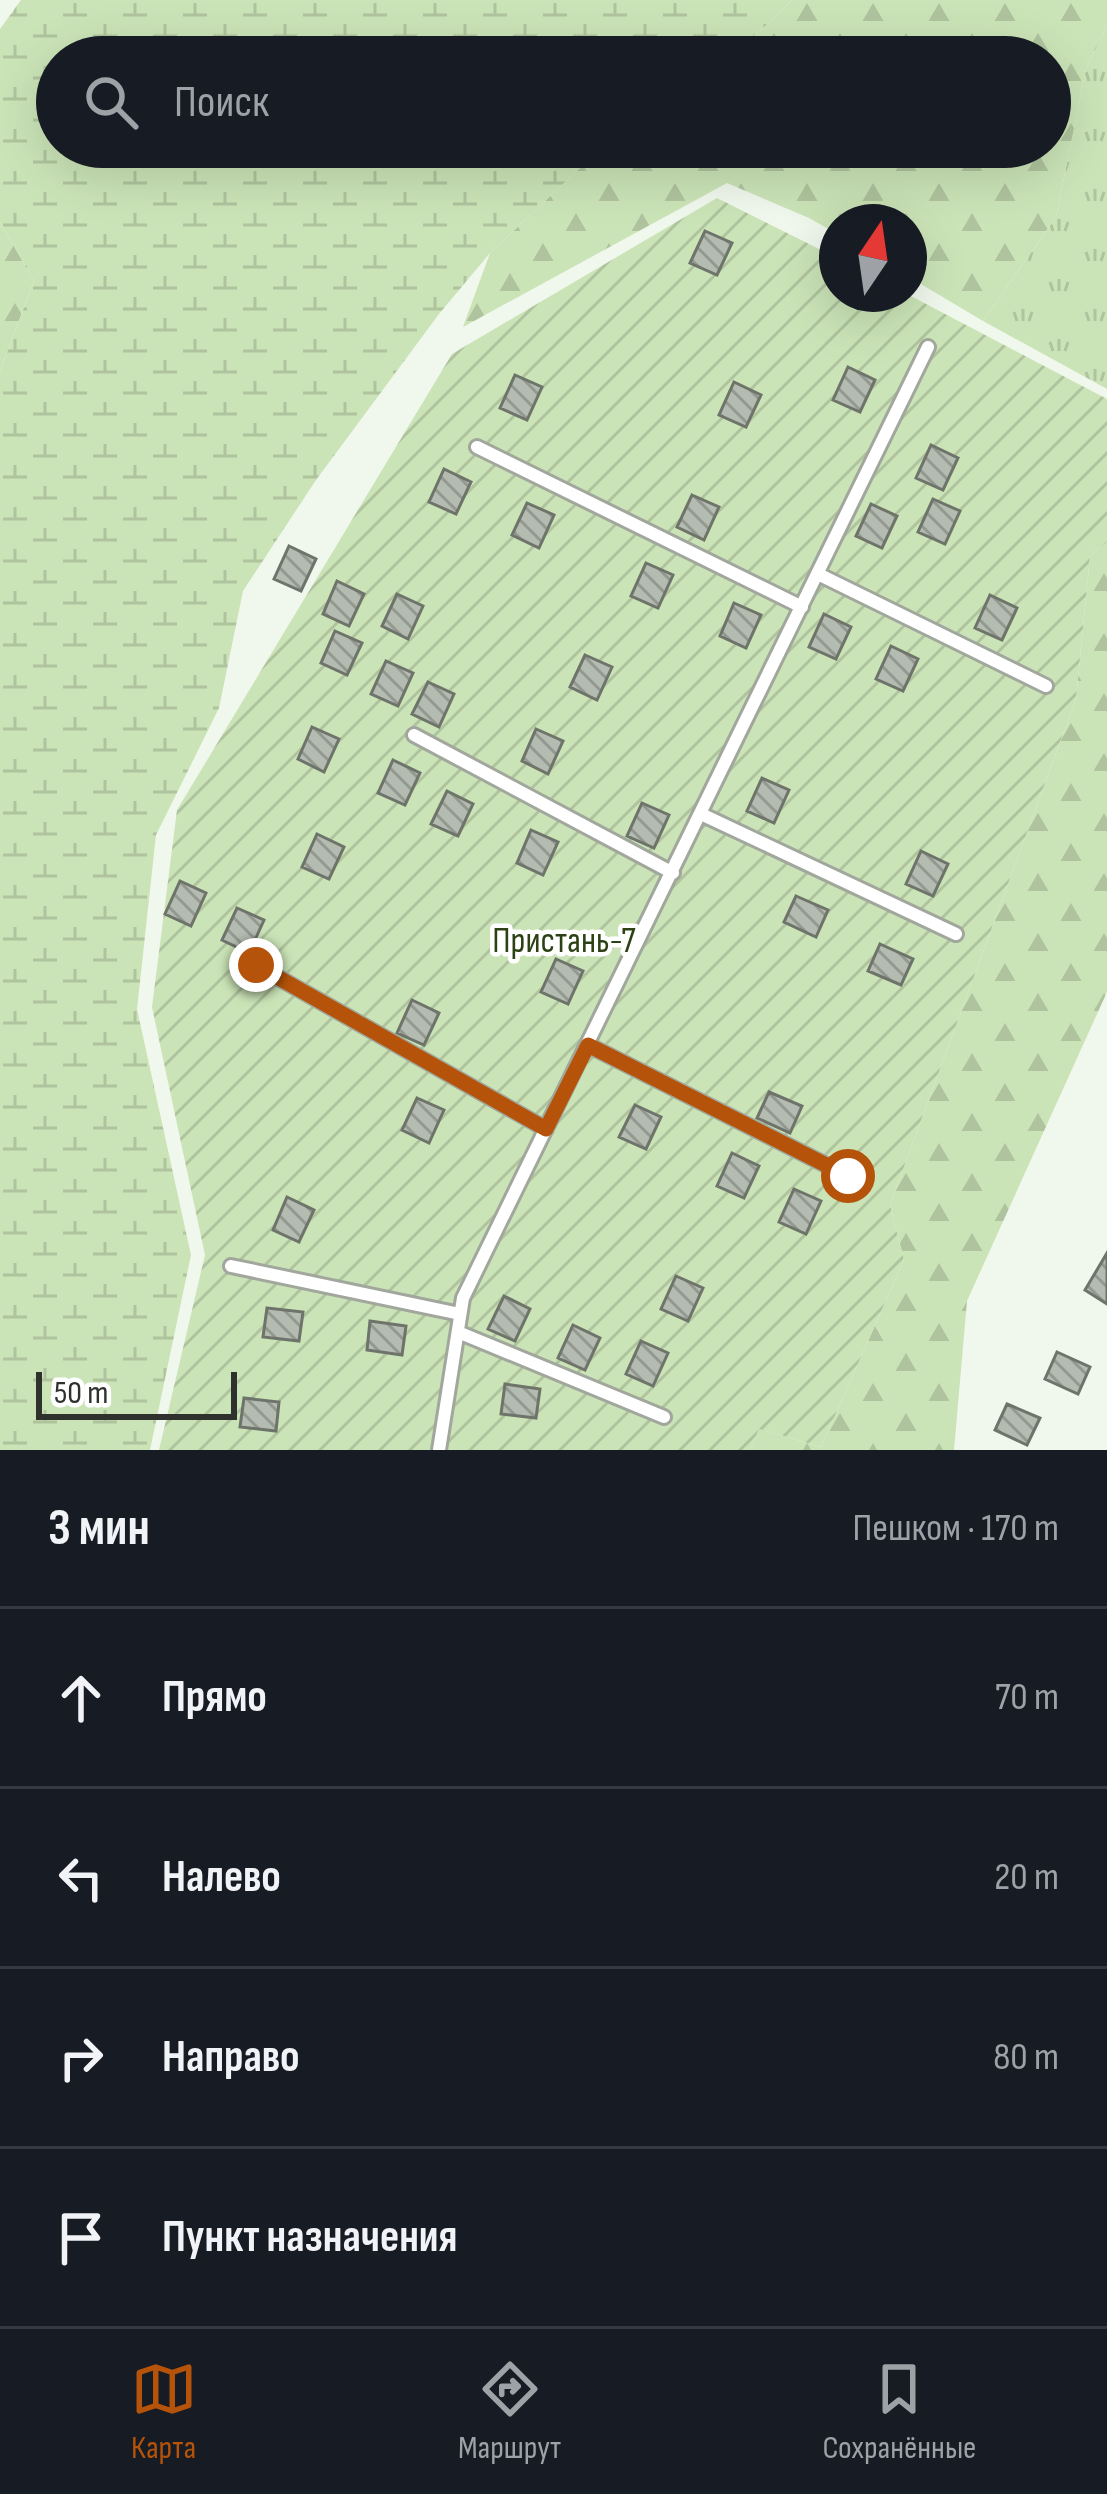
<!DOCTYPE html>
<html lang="ru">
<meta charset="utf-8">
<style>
:root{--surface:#171b24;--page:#242831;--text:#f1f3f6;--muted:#9ea1a6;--line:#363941;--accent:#b45309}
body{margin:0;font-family:"Sofia Sans Condensed",sans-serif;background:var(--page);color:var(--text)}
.compass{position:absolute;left:819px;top:204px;width:108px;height:108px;border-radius:50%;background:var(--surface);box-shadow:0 12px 48px #0002;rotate:13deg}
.scale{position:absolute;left:36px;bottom:30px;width:201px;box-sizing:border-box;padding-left:12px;border:6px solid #2f312d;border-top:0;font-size:33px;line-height:42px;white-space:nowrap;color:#2f312d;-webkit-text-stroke:9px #fff;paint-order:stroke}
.stop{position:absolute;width:36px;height:36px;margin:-27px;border:9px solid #b45309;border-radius:50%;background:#fff}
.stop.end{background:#b45309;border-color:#fff;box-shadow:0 3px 12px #0008}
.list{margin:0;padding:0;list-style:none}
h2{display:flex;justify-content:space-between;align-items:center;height:156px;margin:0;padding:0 48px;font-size:51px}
h2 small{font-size:39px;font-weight:400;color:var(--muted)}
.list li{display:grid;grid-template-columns:78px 1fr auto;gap:36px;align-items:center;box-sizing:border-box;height:180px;padding:0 48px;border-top:3px solid var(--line)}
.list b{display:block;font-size:45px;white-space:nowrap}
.list em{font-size:39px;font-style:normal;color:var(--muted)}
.icon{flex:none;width:66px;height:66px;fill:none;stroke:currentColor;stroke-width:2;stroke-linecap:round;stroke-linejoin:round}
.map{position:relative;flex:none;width:1107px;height:1450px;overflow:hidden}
.search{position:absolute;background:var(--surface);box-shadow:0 12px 48px #0002;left:36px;right:36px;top:36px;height:132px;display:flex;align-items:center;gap:30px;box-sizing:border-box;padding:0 42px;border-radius:66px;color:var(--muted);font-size:45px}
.sheet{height:876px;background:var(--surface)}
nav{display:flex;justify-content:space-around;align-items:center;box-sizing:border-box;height:168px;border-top:3px solid var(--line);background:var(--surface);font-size:33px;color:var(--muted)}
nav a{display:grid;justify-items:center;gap:6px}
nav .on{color:var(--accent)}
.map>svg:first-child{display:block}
.grass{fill:url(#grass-tufts)}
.forest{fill:url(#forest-firs)}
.wetland{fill:url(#wetland-marsh)}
.garden{fill:url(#garden-furrows)}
.building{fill:url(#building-back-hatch);stroke:#6e746a;stroke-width:3}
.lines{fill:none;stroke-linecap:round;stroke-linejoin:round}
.lane-casing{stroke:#a1a79c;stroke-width:18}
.lane{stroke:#fff;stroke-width:12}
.route{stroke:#b45309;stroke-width:15}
.labels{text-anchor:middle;stroke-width:9;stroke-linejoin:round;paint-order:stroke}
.park-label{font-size:36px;fill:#2c4214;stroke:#fff}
</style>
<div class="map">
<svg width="1107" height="1450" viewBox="0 0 1107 1450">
<defs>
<pattern id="grass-tufts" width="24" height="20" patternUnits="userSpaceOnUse" patternTransform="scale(3)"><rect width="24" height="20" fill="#cbe4b7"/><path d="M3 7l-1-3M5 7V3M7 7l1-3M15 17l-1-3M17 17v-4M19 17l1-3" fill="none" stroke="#afc49e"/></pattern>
<pattern id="forest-firs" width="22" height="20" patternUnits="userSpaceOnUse" patternTransform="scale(3)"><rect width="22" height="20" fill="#cbe4b7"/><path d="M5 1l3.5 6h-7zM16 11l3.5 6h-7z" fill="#afc49e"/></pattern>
<pattern id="wetland-marsh" width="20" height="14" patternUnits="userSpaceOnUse" patternTransform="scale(3)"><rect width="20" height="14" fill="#cbe4b7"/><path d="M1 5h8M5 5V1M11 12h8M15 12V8" fill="none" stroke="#afc49e"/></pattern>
<pattern id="garden-furrows" width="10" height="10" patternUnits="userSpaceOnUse" patternTransform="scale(3)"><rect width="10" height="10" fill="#cbe4b7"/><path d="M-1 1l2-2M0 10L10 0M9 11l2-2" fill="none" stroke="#afc49e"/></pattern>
<pattern id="building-back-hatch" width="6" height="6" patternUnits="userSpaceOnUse" patternTransform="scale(3)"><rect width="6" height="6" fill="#b4bbb0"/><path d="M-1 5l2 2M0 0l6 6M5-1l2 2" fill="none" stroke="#939990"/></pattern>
</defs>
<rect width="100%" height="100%" fill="#f0f7ec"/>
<path class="grass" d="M1107 25V389L983 321 1056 217 1086 69Z"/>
<path class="forest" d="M792 0H1107V25L1086 69 1056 217 983 321 909 277V222H837V234L809 218 727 183 463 327 490 253 602 147H1050V57H725L760 31Z
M0 222 34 281 0 371Z
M1107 542V992L967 1301 954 1450H750L759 1429 821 1447 904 1260 890 1205 1076 699 1090 556Z"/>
<path class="wetland" d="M21 0H792L760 31 725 57H57V147H602L490 253 439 314 316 480 243 591 219 708 156 835 137 1009 191 1255 150 1450H0V371L34 281 0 222V29Z"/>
<path class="garden" d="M717 198 837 258V294H907L1107 399V542L1090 556 1076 699 890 1205 904 1260 821 1447 759 1429 750 1450H159L205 1255 152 1007 177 810 452 354Z"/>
<path class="building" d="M705 231 732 243 717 275 690 263Z
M848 367 875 380 860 412 833 400Z
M515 375 542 387 527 420 500 408Z
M734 382 761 395 746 427 719 415Z
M931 445 958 458 943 490 916 478Z
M444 469 471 482 456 514 429 502Z
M692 495 719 507 704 540 677 527Z
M933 499 960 511 945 544 918 532Z
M527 503 554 515 539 548 512 535Z
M871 504 897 516 882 548 856 536Z
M289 546 316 559 301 591 274 579Z
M646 563 673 575 658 608 631 596Z
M337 581 364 594 349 626 323 614Z
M397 594 423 606 408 639 382 626Z
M990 595 1017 608 1002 640 975 628Z
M734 603 761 615 746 648 720 636Z
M824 614 851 627 836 659 809 647Z
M335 631 362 643 347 675 321 663Z
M891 646 918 659 903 691 876 679Z
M585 655 612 667 597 700 570 687Z
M386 661 413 673 398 706 371 694Z
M428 682 454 694 439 727 412 714Z
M312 727 339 739 324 772 298 759Z
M536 729 563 741 548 774 522 761Z
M393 760 420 773 405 805 378 793Z
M762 778 789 790 774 823 747 811Z
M447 791 473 804 458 836 431 824Z
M642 803 669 815 654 848 627 836Z
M531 830 558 842 543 875 517 863Z
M317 834 344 847 329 879 302 867Z
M921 851 948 864 933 896 906 884Z
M180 881 206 893 191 926 165 914Z
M796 896 828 910 816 937 784 922Z
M237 908 264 920 249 953 222 940Z
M880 944 913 959 901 985 868 971Z
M556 959 583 971 568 1004 541 992Z
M412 1000 439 1013 424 1045 397 1033Z
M769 1092 802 1106 790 1133 757 1118Z
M417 1098 444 1110 429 1143 402 1130Z
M635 1105 661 1117 646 1149 619 1137Z
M732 1153 759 1166 744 1198 717 1186Z
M794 1189 821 1201 806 1234 779 1222Z
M287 1197 314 1210 299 1242 273 1230Z
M1107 1253V1304L1085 1290Z
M676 1276 703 1288 688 1321 661 1309Z
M504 1296 530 1309 515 1341 488 1329Z
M267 1308 303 1312 299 1341 263 1337Z
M370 1321 406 1326 402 1355 367 1350Z
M573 1325 600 1338 585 1370 558 1358Z
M641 1341 668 1353 653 1386 626 1374Z
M1057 1352 1090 1367 1078 1394 1045 1379Z
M505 1384 540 1389 536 1418 501 1414Z
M244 1398 279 1402 276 1431 240 1427Z
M1007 1404 1040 1418 1027 1445 995 1430Z"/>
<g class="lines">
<defs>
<path id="lane" d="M477 447 802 607
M818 574 1046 686
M414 735 673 873
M701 814 956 934
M256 965 546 1129
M588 1045 848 1176
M231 1266 460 1314
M458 1332 664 1417
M439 1450 463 1298 928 347"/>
</defs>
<use href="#lane" class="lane-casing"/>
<use href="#lane" class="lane"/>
</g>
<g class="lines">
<path class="route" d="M256 965 546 1129 588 1045 848 1176"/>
</g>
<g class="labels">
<g class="park-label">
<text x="564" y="952">Пристань-7</text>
</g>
</g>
</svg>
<svg class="compass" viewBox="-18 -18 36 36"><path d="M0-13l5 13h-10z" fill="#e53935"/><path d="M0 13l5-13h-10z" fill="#9ea1a6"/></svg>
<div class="scale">50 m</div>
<div class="stop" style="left:848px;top:1176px"></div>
<div class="stop end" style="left:256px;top:965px"></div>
<div class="search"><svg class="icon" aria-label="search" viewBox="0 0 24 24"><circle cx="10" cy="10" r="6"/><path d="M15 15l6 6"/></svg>Поиск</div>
</div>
<section class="sheet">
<h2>3 мин<small>Пешком · 170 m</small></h2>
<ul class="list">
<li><svg class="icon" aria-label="ahead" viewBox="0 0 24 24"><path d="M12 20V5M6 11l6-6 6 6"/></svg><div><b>Прямо</b></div><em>70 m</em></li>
<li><svg class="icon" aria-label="left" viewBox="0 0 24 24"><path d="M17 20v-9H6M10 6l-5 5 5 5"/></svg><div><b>Налево</b></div><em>20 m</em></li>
<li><svg class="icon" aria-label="right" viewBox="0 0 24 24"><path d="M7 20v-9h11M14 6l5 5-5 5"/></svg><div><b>Направо</b></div><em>80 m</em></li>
<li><svg class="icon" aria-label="arrive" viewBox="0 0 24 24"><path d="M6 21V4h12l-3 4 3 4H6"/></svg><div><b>Пункт назначения</b></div></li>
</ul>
</section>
<nav>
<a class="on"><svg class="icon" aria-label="map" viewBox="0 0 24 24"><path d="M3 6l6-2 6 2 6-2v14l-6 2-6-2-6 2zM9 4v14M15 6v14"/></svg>Карта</a>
<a><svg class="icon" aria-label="directions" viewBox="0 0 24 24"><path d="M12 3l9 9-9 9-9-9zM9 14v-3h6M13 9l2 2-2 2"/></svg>Маршрут</a>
<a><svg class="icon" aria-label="saved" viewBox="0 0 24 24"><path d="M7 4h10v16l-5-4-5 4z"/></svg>Сохранённые</a>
</nav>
